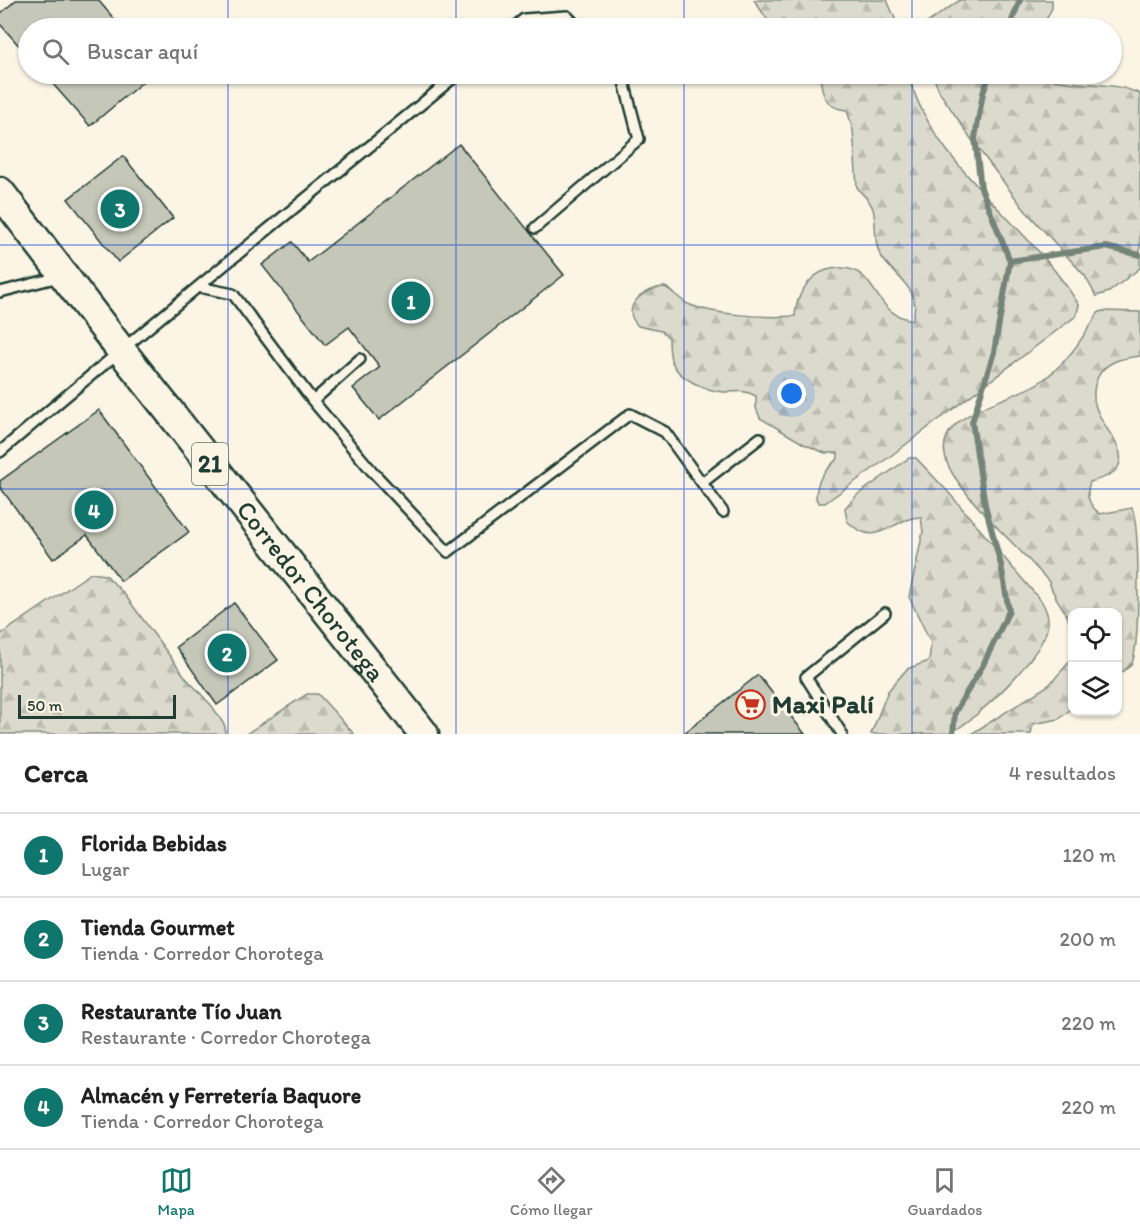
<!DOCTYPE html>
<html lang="es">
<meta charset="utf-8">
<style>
:root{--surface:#fff;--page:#f2f2f2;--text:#222;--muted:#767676;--line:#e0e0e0;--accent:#0f766e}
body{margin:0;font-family:Itim,sans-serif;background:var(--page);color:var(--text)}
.controls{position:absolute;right:18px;bottom:18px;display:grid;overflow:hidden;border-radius:12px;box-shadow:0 2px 4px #0004}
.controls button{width:54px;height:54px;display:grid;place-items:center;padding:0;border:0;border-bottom:2px solid var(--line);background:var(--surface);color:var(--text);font:30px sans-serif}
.scale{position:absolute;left:18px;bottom:15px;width:158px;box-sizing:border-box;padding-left:6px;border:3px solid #1f3d34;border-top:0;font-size:16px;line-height:21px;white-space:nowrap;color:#1f3d34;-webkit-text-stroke:4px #fcf5e5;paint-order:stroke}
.you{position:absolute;left:792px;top:394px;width:21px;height:21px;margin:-15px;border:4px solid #fff;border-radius:50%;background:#1a73e8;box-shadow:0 0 0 9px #1a73e833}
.badge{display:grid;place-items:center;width:39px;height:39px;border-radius:50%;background:var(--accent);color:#fff;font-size:20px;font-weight:700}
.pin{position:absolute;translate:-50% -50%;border:3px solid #fff;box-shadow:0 2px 6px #0006}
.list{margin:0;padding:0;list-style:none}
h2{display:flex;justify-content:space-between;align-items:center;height:78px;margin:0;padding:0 24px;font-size:26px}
h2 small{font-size:20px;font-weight:400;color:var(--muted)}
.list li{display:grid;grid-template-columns:39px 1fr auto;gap:18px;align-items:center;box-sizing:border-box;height:84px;padding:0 24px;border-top:2px solid var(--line)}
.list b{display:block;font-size:22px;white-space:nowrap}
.list p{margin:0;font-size:20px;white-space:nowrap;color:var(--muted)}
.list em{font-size:20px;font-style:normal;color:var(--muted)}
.icon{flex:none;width:33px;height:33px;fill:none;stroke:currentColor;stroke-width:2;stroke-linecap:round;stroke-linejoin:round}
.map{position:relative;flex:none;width:1140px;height:734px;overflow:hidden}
.search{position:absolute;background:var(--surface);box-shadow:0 2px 4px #0004;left:18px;right:18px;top:18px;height:66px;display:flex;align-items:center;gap:15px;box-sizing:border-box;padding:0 21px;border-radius:33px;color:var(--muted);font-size:22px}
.sheet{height:414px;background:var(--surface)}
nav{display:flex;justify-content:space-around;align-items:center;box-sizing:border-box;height:84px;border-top:2px solid var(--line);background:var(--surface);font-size:16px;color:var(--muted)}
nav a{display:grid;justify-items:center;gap:3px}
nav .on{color:var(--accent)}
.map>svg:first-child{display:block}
.forest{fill:url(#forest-firs);stroke:#7e8c80;stroke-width:1.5}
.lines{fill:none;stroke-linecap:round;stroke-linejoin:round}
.stream{stroke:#758479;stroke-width:6}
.building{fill:#c5c7b9;stroke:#1f3d34;stroke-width:1.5}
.lane-casing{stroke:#1f3d34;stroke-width:14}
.primary-casing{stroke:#1f3d34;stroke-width:33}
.lane{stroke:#fcf5e5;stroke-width:9}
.primary{stroke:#fcf5e5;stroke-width:28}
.grid{fill:none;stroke:#1d4ed8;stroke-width:1.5;stroke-opacity:0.55}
.labels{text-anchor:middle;stroke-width:6;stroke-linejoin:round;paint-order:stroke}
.shield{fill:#fcf5e5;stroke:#617469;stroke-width:1.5}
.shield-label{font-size:24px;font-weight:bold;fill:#1f3d34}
.street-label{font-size:26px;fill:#1f3d34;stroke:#fcf5e5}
.poi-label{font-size:26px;font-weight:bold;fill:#1f3d34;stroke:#fcf5e5;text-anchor:start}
</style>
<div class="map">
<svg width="1140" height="734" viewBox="0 0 1140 734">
<defs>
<pattern id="forest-firs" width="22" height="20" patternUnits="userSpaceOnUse" patternTransform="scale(1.5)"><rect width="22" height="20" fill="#dcdacc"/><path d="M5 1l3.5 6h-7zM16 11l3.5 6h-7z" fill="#bcbcb0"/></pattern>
</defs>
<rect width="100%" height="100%" fill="#fcf5e5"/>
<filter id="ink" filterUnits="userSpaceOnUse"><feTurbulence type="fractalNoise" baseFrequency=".0167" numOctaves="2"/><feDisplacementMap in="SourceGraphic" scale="12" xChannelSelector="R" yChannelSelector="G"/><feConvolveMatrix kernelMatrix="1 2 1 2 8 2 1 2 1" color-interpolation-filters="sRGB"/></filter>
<g filter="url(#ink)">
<path class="forest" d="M754 0H887L899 28H773Z
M960 0H1052V8L1042 28H920Z
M813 74H908C935 171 1029 222 1079 305L1076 316 888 458 825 503H819L816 499C816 479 824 472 838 458V453H825L804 444 760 418 756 408V396C744 389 737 392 724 392 707 391 678 379 672 362 669 355 669 346 669 338L661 331 638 326C618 306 647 287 665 287 673 291 680 300 688 304 712 315 768 318 795 316 796 300 802 287 815 276 823 270 832 268 841 268 873 268 874 305 899 316 903 318 908 319 912 320 924 289 893 276 881 256 873 243 877 223 873 209 868 196 863 197 857 187L853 130 847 110C831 109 822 99 821 82Z
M932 74H1053L1054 80C1082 86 1113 81 1140 94V268L1109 292 1096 296 1085 276 1024 209 974 143 940 93Z
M1102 311 1140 312V356C1123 358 1104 361 1097 379 1082 415 1125 438 1120 462 1118 474 1101 479 1090 482 1085 496 1089 505 1100 514L1132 508C1140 527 1140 643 1132 663 1129 668 1122 672 1118 675V612H1072V639C1071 610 1057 607 1049 582 1019 547 980 515 954 476 914 415 1007 404 1040 382 1067 364 1081 340 1098 313Z
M909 458H916L949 493 1042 602C1046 609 1049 616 1048 624 1045 654 977 720 950 733 940 734 886 734 871 734L888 691 907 669 929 661 931 643 909 597 923 532 921 517C891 517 878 552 847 521L845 508 857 495Z
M91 573 106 575 125 595 186 678 212 706 225 726V734H0V635Z
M1072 659V708L1059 719 1033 724 1031 734H971L1049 685Z
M307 694H318L354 734H246Z"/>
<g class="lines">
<path class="stream" d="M1009 28 1020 0
M1010 261 1106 247 1140 255
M953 734 955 712 983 665 1009 611 1001 565 985 505 972 422 994 352 1010 261 981 188 975 138 983 93 990 74"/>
</g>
<path class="building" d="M16 0H98L122 28H28V56L0 24V14Z
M44 74H152L90 126Z
M459 144 564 275 379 420 353 388 380 367 349 327 325 345 262 265 292 242 308 262Z
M123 156 173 218 118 262 68 199Z
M99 410 189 532 121 581 87 535 53 559 0 487V481Z
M234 603 278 660 217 705 176 647Z
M758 675 805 734H683Z"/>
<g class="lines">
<defs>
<path id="lane" d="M513 28 524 19 567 16 579 28
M535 228 639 139 622 74
M199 287 233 294 313 401 372 471 448 552 630 414 665 432 723 512
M0 292 59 277
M313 401 360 359
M0 452C151 323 305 200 458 74
M702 483 760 438
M842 734 806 677 885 613"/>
<g id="primary">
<path id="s1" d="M0 192 120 349 424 734"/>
</g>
</defs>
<use href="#lane" class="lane-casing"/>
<use href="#primary" class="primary-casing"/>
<use href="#lane" class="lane"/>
<use href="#primary" class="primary"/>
</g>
</g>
<path class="grid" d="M228 0V28M456 0V28M684 0V28M912 0V28M228 74V734M456 74V734M684 74V734M912 74V734M0 245H1140M0 489H1140"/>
<defs>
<symbol id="supermarket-ring" viewBox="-11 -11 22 22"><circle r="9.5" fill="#fcf5e5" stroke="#c8321e" stroke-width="1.5"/><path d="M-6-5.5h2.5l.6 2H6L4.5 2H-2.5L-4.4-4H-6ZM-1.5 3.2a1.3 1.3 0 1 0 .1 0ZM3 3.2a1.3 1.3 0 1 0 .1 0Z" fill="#c8321e"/></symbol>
</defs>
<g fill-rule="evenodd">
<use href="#supermarket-ring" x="734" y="688" width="33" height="33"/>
</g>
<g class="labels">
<rect class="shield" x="192" y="443" width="36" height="42" rx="4.5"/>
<g class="shield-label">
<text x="210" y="472">21</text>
</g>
<g class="street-label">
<text dy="9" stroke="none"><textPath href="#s1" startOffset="506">Corredor Chorotega</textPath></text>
</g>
<g class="poi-label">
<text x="772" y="713">Maxi Palí</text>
</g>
</g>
</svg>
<div class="controls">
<button><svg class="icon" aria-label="locate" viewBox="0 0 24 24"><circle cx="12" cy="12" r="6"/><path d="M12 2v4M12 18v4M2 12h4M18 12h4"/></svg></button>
<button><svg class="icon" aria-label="layers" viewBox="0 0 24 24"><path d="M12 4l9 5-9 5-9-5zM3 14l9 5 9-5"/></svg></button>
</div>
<div class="scale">50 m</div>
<div class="you"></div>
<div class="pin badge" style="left:411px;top:301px">1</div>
<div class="pin badge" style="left:227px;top:653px">2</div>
<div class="pin badge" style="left:120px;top:209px">3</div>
<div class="pin badge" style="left:94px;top:510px">4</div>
<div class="search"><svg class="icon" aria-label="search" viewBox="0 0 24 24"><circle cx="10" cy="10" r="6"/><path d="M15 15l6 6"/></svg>Buscar aquí</div>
</div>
<section class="sheet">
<h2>Cerca<small>4 resultados</small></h2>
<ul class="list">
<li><span class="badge">1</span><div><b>Florida Bebidas</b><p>Lugar</p></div><em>120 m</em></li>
<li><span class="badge">2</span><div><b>Tienda Gourmet</b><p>Tienda · Corredor Chorotega</p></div><em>200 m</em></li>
<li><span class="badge">3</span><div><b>Restaurante Tío Juan</b><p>Restaurante · Corredor Chorotega</p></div><em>220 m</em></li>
<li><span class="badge">4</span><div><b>Almacén y Ferretería Baquore</b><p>Tienda · Corredor Chorotega</p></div><em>220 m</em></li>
</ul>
</section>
<nav>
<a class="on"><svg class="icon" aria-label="map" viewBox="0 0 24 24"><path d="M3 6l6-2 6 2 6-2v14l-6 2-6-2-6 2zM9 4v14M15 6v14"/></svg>Mapa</a>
<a><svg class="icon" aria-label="directions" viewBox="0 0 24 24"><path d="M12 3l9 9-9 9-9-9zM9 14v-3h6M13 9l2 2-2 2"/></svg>Cómo llegar</a>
<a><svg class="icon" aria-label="saved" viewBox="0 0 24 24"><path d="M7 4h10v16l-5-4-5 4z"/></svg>Guardados</a>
</nav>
